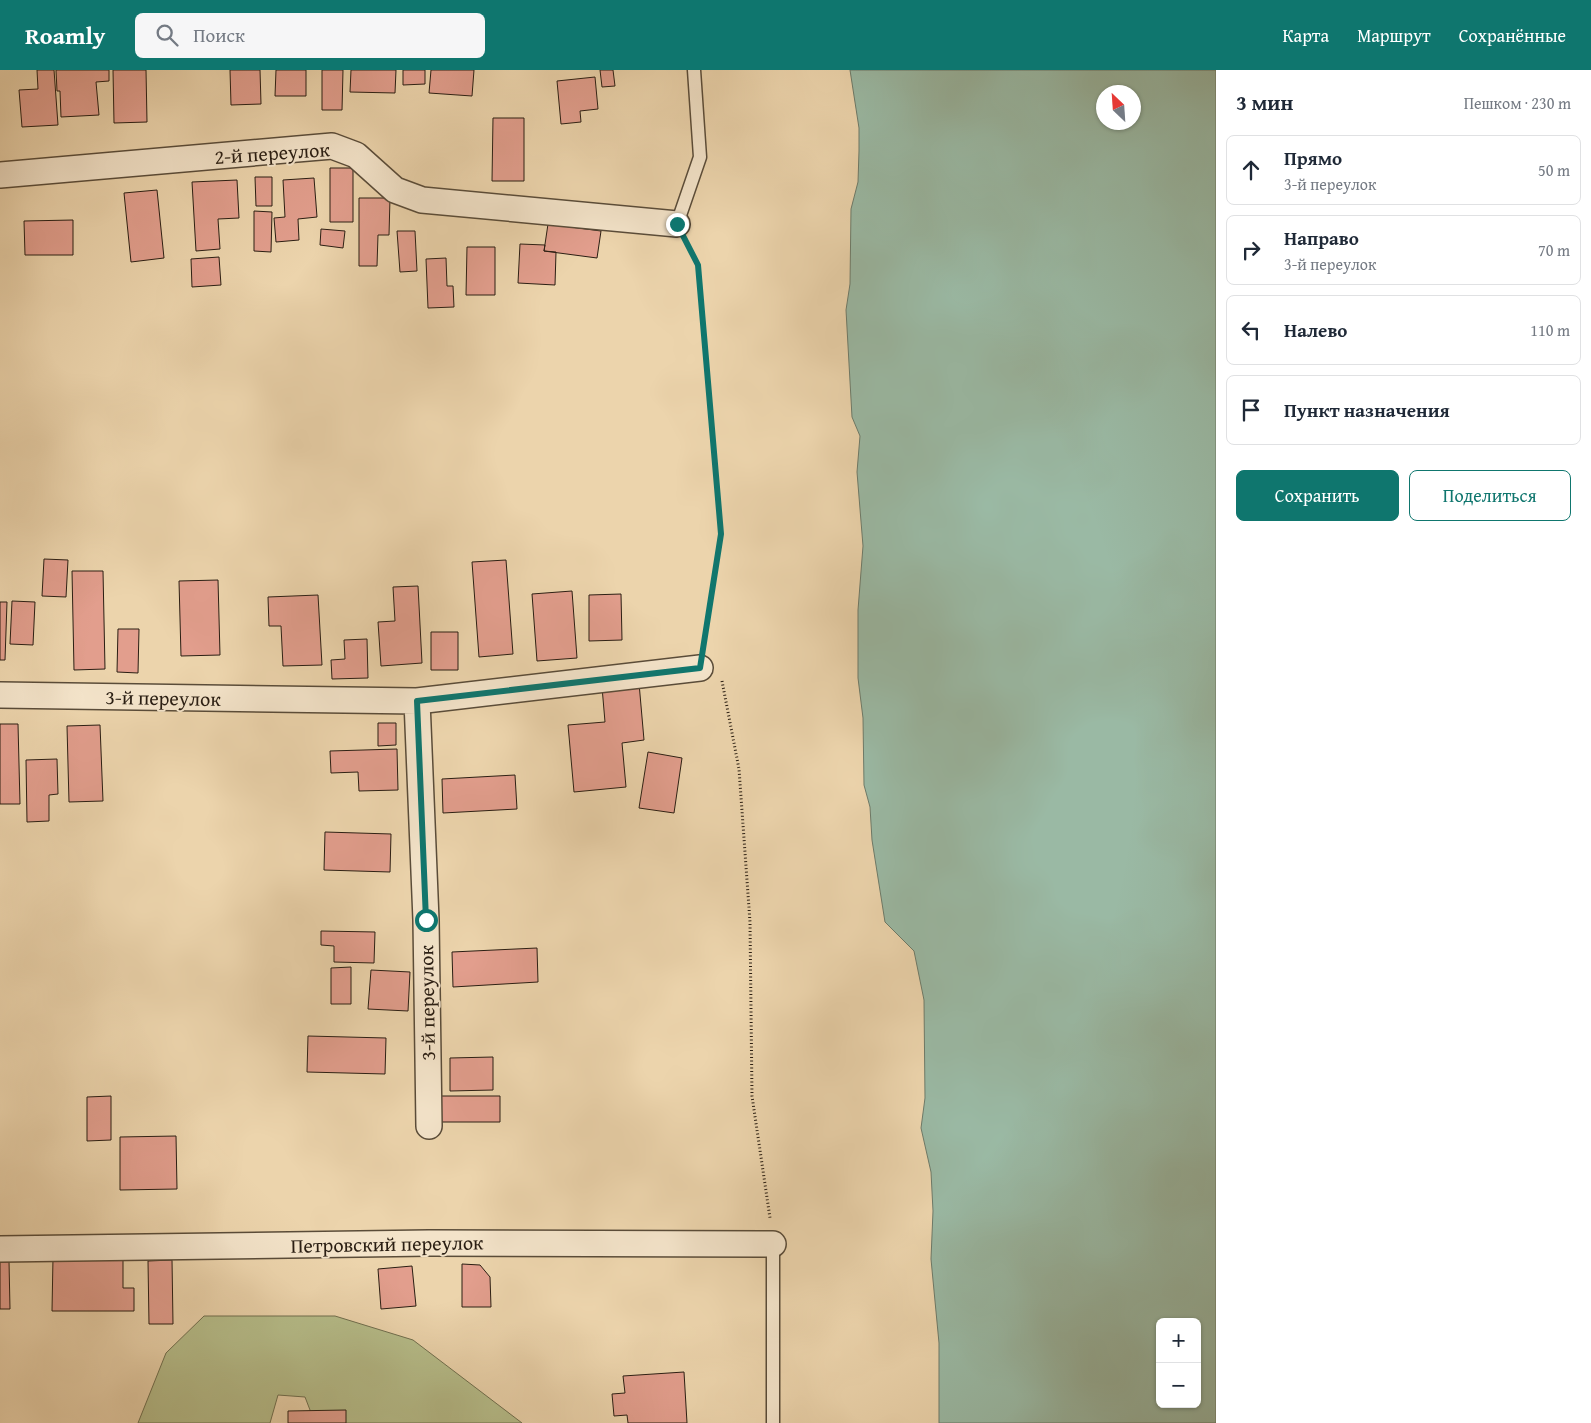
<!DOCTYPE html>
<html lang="ru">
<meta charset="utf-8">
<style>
:root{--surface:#fff;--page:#f6f6f7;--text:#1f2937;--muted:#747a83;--line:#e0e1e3;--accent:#0f766e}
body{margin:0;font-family:"Gentium Book Plus",serif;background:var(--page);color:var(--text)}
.controls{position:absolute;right:15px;bottom:15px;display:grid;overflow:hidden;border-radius:8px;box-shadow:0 1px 4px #0004}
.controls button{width:45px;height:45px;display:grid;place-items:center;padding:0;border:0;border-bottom:1px solid var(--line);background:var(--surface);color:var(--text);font:25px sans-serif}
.compass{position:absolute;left:1096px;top:15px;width:45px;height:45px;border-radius:50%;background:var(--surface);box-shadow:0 1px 4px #0004;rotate:335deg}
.stop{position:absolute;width:15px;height:15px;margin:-11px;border:4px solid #0f766e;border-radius:50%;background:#fff}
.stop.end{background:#0f766e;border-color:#fff;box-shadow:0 1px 5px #0008}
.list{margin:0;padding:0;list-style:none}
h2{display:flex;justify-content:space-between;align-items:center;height:65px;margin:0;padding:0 20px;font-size:21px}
h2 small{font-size:16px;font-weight:400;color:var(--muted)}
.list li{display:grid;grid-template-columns:32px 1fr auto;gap:15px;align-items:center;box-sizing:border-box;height:70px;margin:0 10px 10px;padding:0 10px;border:1px solid var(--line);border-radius:8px}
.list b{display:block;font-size:19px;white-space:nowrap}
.list p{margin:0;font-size:16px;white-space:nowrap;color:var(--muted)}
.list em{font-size:16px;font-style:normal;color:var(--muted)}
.actions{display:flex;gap:10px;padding:15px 20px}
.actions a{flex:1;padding:11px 0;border:1px solid var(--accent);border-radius:8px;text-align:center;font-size:18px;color:var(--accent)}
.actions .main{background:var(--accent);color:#fff}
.icon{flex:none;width:28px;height:28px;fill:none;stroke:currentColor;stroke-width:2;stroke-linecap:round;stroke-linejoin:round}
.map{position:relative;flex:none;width:1216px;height:1353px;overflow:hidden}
header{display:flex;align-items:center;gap:30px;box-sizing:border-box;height:70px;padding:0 25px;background:var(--accent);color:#fff}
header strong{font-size:24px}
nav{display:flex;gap:28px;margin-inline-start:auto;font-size:18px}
.search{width:350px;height:45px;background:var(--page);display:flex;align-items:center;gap:12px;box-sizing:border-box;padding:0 18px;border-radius:8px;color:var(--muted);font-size:19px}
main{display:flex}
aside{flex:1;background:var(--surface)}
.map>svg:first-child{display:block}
.green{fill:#b6bd8a;stroke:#706e4e}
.water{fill:#9ab9a4;stroke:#6d7b6a;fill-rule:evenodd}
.building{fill:#e29e8d;stroke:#2a1e13}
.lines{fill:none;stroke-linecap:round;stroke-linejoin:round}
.service-casing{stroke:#5a4c39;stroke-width:15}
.minor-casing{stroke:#5a4c39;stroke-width:28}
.path{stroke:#2a1e13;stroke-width:3;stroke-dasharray:1 2.5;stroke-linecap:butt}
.service{stroke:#f3e3c9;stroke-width:12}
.minor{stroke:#f3e3c9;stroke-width:25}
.route{stroke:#0f766e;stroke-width:6}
.labels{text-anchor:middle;stroke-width:4;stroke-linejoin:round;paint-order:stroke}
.street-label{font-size:20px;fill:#2a1e13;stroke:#f3e3c9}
</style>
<header>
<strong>Roamly</strong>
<div class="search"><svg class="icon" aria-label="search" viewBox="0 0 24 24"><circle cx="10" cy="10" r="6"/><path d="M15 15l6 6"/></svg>Поиск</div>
<nav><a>Карта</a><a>Маршрут</a><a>Сохранённые</a></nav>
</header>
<main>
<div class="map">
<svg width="1216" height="1353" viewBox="0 0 1216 1353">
<rect width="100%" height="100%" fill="#ecd4ac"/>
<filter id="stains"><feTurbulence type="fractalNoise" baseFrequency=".004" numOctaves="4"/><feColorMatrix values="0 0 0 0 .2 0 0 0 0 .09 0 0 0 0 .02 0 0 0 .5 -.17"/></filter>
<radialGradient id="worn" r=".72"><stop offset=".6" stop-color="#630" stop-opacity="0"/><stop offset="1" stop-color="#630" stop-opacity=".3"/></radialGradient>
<path class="green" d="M204 1246H335L413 1270 522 1353H315L305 1327 278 1325 270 1353H138L166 1283Z"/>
<path class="water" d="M850 0H1216V1353H939V1273L931 1189 933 1141 931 1102 921 1058 925 1028 924 930 914 881 885 852 872 770 870 737 864 715 863 648 858 608V540L863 476 857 402 860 366 852 347 846 240 850 214 851 139 858 112 859 81V58ZM1104 22H1134V52H1104ZM1160 1252H1197V1334H1160Z"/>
<path class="building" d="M37 0H54L58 55 22 57 19 20 38 19Z
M56 0H109V11L96 12 99 45 61 47 60 21H57Z
M113 0H146L147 52 114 53Z
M230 0H260L261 34 231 35Z
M276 0H306V26H275Z
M322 0H343L342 40H322Z
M351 0H396L395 23 350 22Z
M403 0H425V14L403 15Z
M431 0H474L472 26 429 23Z
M600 0H613L615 16 602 17Z
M595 7 598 39 580 41 581 52 561 54 557 11Z
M493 48H524V111H492Z
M330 98H353V152H330Z
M255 107H272V136H256Z
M314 108 317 147 298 149 299 170 276 172 274 148 285 147 283 110Z
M237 110 239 148 218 149 220 179 196 181 192 112Z
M157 120 164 188 131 192 124 123Z
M359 128H390L389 165H378L377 196H359Z
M254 141 272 142 271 182 254 181Z
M73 150V185H25L24 151Z
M548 154 601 161 597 188 544 181Z
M321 159 345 161 343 178 320 175Z
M397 161H415L417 201 400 202Z
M520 174 545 175 544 181 556 182 555 215 518 213Z
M467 177H495V225H466Z
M219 187 221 215 192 217 191 189Z
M446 188 447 216H453L454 237 428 238 426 189Z
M44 489 68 490 66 527 42 526Z
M506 490 513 584 479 587 472 492Z
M72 501H103L105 599 74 600Z
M218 510 220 585 181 586 179 511Z
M418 516 422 593 381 596 378 552 395 551 393 517Z
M572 521 577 588 537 591 532 524Z
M621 524 622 570 589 571V525Z
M318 525 322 595 283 596 281 556H269L268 527Z
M12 531 35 532 33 575 10 574Z
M0 532H7L5 590H0Z
M118 559H139L138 603 117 602Z
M431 562H458V600H431Z
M367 569 368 608 332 609 331 590 345 589 344 570Z
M639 613 644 670 622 673 626 717 574 722 568 655 605 652 602 617Z
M378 653H396V675L378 676Z
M0 654H18L20 734H0Z
M100 655 103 731 69 732 67 656Z
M397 679 398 720 359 721 358 702 331 703 330 681Z
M648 682 682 688 674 743 639 738Z
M57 689 58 724 49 725V751L27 752 26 690Z
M515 705 517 739 443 743 442 709Z
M325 762 391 764 390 802 324 800Z
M321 861 375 862 374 893 334 892V876L321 875Z
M537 878 538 912 453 917 452 882Z
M351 897V934H331V898Z
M371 900 410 902 408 941 368 939Z
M308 966 386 968 385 1004 307 1002Z
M493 987V1020L450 1021V988Z
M111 1026V1070L87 1071V1027Z
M438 1026H500V1052H438Z
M176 1066 177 1119 120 1120V1067Z
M53 1188H123V1218H134V1241H52Z
M172 1190 173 1254H149L148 1191Z
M0 1191H9L10 1239H0Z
M462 1194 480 1195 490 1207 491 1237H462Z
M412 1196 416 1236 381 1239 378 1199Z
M684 1302 687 1353H628L627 1345 614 1346 612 1324 625 1323 623 1306Z
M346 1340V1353H288V1341Z"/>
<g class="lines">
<defs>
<path id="service" d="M677 154 700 87 694 0
M773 1353V1174"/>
<path id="minor" d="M0 105 332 76 356 85 395 120 422 130 677 154
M0 625 417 631 700 598
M417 631 426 850 429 1056
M0 1179 429 1173 773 1174"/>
</defs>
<use href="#service" class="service-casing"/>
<use href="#minor" class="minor-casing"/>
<path class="path" d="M688 176 698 195 721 463 704 572
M722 611 739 699 750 852 752 1026 770 1148"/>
<use href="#service" class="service"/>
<use href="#minor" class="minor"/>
</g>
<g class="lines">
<path class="route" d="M426 850 417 631 700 598 721 464 698 195 677 154"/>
</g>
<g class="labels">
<g class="street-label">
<text transform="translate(272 83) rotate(-4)" y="7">2-й переулок</text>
<text transform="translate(163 628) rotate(1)" y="7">3-й переулок</text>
<text transform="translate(427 933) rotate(-91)" y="7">3-й переулок</text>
<text transform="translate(387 1174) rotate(-1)" y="7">Петровский переулок</text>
</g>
</g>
<rect width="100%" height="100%" filter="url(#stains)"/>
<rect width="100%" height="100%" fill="url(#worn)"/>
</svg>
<div class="controls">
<button>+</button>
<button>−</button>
</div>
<svg class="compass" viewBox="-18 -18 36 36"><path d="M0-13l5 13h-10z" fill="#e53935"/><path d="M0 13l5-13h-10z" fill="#747a83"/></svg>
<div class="stop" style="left:426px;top:850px"></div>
<div class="stop end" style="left:677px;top:154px"></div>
</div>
<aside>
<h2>3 мин<small>Пешком · 230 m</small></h2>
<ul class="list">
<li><svg class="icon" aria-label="ahead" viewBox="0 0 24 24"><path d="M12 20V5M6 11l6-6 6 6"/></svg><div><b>Прямо</b><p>3-й переулок</p></div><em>50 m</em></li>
<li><svg class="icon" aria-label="right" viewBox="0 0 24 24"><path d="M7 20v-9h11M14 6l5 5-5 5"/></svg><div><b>Направо</b><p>3-й переулок</p></div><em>70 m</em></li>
<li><svg class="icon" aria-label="left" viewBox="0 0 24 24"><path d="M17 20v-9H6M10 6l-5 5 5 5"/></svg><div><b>Налево</b></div><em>110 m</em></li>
<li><svg class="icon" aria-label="arrive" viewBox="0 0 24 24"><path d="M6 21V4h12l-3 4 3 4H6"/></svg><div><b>Пункт назначения</b></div></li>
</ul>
<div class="actions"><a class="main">Сохранить</a><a>Поделиться</a></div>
</aside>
</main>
